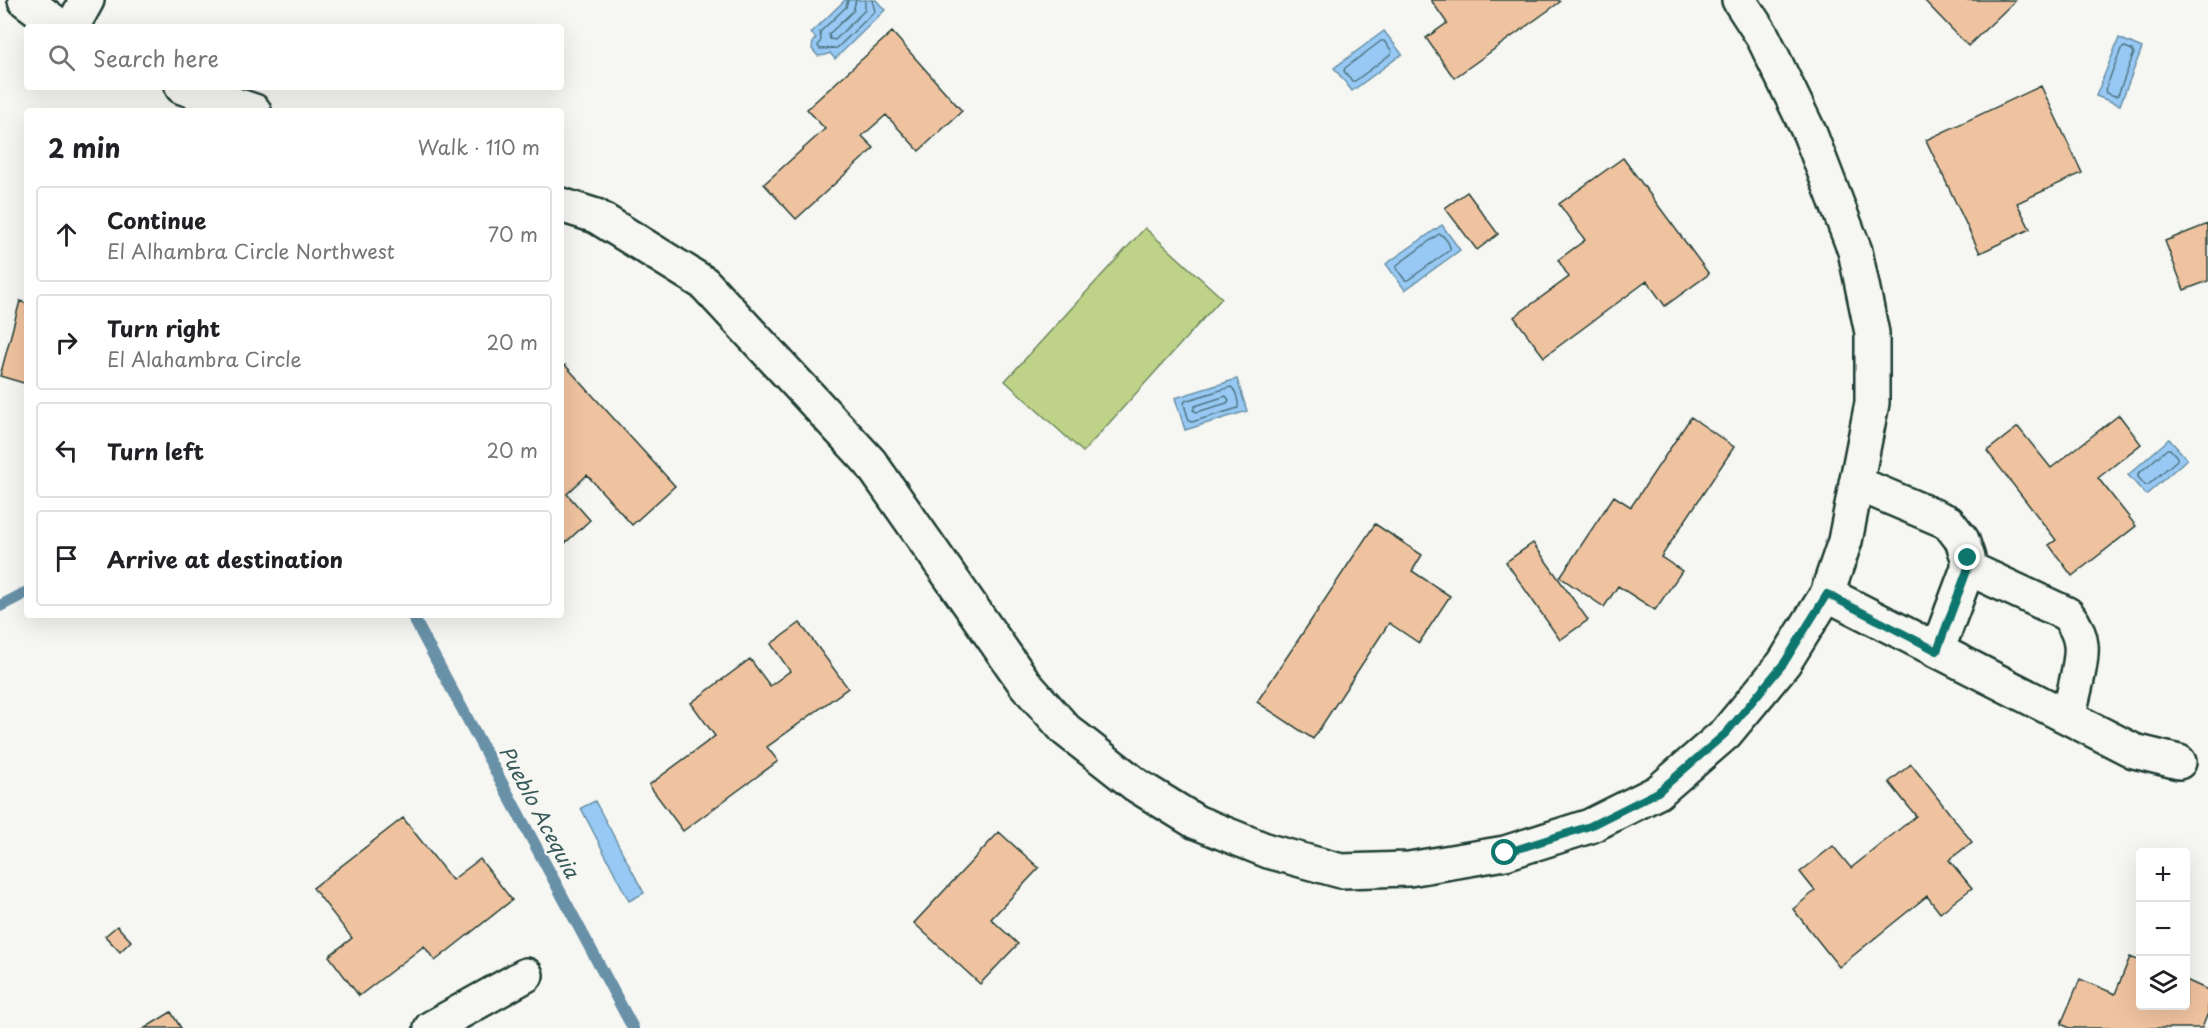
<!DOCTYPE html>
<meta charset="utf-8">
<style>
:root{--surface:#fff;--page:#f2f2f2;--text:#202124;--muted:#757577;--line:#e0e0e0}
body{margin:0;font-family:"Playpen Sans",sans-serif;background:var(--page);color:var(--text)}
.controls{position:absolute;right:18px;bottom:18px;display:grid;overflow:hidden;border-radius:6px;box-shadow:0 6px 24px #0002}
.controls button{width:54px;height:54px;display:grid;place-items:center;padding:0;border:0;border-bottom:2px solid var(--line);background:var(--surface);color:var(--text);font:30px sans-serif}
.stop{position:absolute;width:18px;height:18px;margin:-14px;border:4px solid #0f766e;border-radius:50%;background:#fff}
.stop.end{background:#0f766e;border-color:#fff;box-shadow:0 2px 6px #0008}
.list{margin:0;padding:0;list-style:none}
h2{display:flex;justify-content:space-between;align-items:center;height:78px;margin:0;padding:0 24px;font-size:26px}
h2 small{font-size:20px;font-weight:400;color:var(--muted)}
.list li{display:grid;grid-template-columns:39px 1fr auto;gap:18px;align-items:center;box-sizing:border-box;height:96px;margin:0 12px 12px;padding:0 12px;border:2px solid var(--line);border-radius:6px}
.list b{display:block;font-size:22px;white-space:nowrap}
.list p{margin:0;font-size:20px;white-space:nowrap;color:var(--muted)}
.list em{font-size:20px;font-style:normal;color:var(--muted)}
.icon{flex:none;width:33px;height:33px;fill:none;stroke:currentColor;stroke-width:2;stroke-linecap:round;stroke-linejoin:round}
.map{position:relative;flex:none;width:2208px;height:1028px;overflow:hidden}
.search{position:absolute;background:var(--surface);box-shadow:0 6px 24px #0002;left:24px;top:24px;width:540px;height:66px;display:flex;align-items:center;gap:15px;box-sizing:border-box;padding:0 21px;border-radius:6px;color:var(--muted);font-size:22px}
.panel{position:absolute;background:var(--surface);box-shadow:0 6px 24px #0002;left:24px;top:108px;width:540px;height:510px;border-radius:6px}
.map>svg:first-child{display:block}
.green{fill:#bed388;stroke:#6e885e;stroke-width:1.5}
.water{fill:#97c9f4;stroke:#6791a7;stroke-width:1.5}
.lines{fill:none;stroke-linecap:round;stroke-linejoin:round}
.shore{stroke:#4f7581;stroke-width:1.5}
.stream{stroke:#6791a7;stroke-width:12}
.building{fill:#f0c3a0;stroke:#1f3d34;stroke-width:1.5}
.minor-casing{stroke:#1f3d34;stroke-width:38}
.minor{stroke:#f6f6f2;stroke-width:33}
.route{stroke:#0f766e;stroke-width:8}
.labels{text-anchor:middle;stroke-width:4.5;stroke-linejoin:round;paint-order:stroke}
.water-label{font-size:20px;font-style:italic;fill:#37595a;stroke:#f6f6f2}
</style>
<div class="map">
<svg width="2208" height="1028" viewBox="0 0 2208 1028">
<rect width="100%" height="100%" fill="#f6f6f2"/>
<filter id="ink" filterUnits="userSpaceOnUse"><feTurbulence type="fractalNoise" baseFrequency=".0167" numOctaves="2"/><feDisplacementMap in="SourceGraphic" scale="12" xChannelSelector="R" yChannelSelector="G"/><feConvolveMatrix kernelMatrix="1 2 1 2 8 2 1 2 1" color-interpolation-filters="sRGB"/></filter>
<g filter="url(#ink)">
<path class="green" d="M1145 228 1222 298 1083 452 1005 381Z"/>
<path class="water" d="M845 0H876L885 10 835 59 830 53 826 55 818 56 812 49 813 41 816 38 811 33Z
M1384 31 1402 54 1352 91 1334 68Z
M2119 38 2142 48 2120 105 2096 96Z
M1442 225 1460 250 1405 290 1386 264Z
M1237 379 1247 411 1185 430 1175 398Z
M2169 439 2187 459 2146 495 2128 475Z
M595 801 644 893 629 901 581 808Z"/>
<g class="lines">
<path class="shore" d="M848 0 846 7 820 32 821 40 818 46 820 49 837 48 875 11 872 0
M856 0 853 11 829 34 830 39 835 40 865 10V0
M1381 41H1384L1392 51 1391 54 1355 81H1352L1344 71 1345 68Z
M2125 47 2132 50 2134 53 2118 95 2115 96 2106 93 2105 90 2121 49Z
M1439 234C1444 235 1451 245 1450 250L1408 280H1405L1396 268 1397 265Z
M1231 387C1236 390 1239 402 1238 408L1192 422 1189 421 1184 404 1185 401Z
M1226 396 1229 400 1227 403 1197 412 1193 410 1195 406Z
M2167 449H2170L2177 457V460L2148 485H2145L2138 477V474Z"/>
<path class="stream" d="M0 606 27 592
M412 615 633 1028"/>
</g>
<path class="building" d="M1431 0H1558L1560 2 1454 78 1426 38 1447 23Z
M1924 0H2016L1968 46Z
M892 32 962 111 919 151 886 115 862 136 874 148 796 219 764 184 825 129 807 109Z
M2041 86 2082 173 2017 203 2030 229 1980 253 1926 140Z
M1623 158 1709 274 1665 306 1647 281 1544 357 1514 317 1569 277 1558 260 1585 240 1559 204Z
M1467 192 1498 234 1477 250 1445 208Z
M2208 224V281L2184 290 2165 241Z
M20 301 27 304V384L0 376Z
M565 365 675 486 632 525 587 475 567 494 590 520 563 545 561 542V368Z
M2119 415 2141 444 2098 478 2136 526 2072 576 2049 545 2056 540 1987 451 2018 427 2051 468Z
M1691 417 1734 447 1661 557 1682 571 1655 610 1618 586 1604 607 1560 577 1614 496 1631 507Z
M1375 524 1422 555 1412 571 1450 596 1419 643 1389 623 1313 739 1257 702Z
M1533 543 1588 620 1560 640 1506 562Z
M800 623 848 688 767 747 778 761 683 831 649 785 715 736 691 703 750 659 770 686 790 671 771 644Z
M1911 764 1972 842 1949 860 1972 888 1940 913 1927 896 1839 967 1793 909 1815 891 1800 872 1833 846 1851 868 1916 816 1889 782Z
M403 818 452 880 480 859 512 900 435 961 424 946 359 996 329 956 352 938 313 888Z
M999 832 1039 868 991 919 1018 944 980 984 914 923Z
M117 926 131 941 120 952 105 936Z
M2130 957 2140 961V1006H2186V980L2208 990V1013L2202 1028H2070L2061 1024 2080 979 2115 994Z
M171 1012 181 1028H145Z"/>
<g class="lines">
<defs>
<path id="minor" d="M25 0 61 27
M72 27 87 0
M182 87 254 111
M561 205 596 216 704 283 870 462 1026 685 1066 730 1136 785 1196 822 1268 851 1341 871 1409 869 1505 853 1590 826 1658 792 1726 733 1784 663 1827 594 1845 541 1872 403V333L1855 251 1810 134 1763 37 1739 0
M1856 483 1948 522 1962 540 1968 558V568L1937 651
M1968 568 2067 614C2074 623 2080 633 2081 645 2083 661 2072 700 2068 717
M1827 594 2134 751 2179 762
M431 1028 526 975"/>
</defs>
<use href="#minor" class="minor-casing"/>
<use href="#minor" class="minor"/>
</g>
</g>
<g class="lines" filter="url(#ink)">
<path class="route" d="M1505 853 1590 826 1658 792 1726 733 1784 663 1827 594 1937 651 1968 568V558"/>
</g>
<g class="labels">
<g class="water-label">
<text transform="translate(539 812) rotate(62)" y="7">Pueblo Acequia</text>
</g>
</g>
</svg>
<div class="controls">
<button>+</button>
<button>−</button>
<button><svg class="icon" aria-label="layers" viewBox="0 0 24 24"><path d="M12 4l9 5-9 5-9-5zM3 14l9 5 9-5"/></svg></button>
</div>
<div class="stop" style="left:1505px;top:853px"></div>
<div class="stop end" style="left:1968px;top:558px"></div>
<div class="search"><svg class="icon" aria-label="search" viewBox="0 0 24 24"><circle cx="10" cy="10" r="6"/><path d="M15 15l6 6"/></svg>Search here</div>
<section class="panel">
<h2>2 min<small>Walk · 110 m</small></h2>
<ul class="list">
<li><svg class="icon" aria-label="ahead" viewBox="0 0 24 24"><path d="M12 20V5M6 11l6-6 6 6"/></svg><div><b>Continue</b><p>El Alhambra Circle Northwest</p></div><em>70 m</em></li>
<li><svg class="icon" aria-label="right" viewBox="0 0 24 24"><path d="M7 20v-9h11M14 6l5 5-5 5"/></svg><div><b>Turn right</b><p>El Alahambra Circle</p></div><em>20 m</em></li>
<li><svg class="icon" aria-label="left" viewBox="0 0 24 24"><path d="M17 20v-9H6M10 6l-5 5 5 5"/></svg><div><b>Turn left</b></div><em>20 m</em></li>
<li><svg class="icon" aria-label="arrive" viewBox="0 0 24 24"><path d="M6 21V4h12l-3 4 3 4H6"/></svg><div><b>Arrive at destination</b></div></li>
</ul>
</section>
</div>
